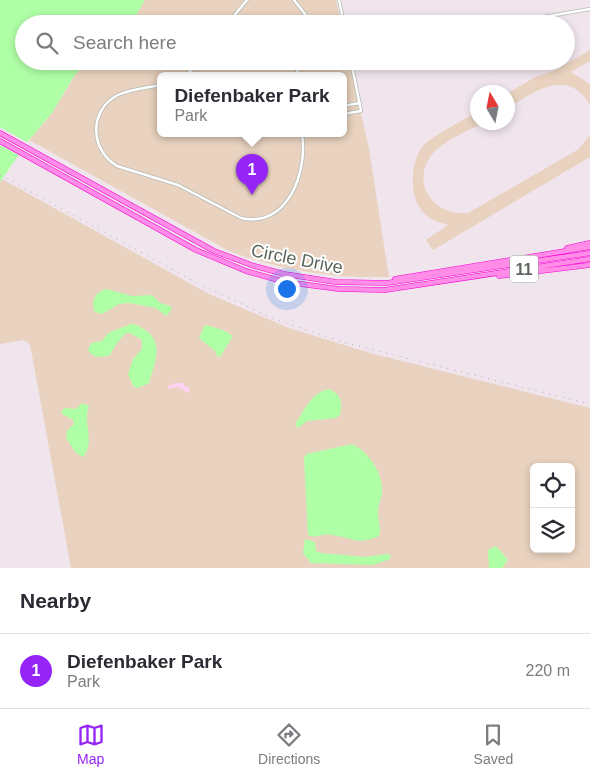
<!DOCTYPE html>
<style>
:root{--surface:#fff;--page:#f2f2f3;--text:#2b2b33;--muted:#7c7c81;--line:#e1e1e2;--accent:#9524f6}
body{margin:0;font-family:Arial,sans-serif;background:var(--page);color:var(--text)}
.controls{position:absolute;right:15px;bottom:15px;display:grid;overflow:hidden;border-radius:8px;box-shadow:0 2px 8px #0003}
.controls button{width:45px;height:45px;display:grid;place-items:center;padding:0;border:0;border-bottom:1px solid var(--line);background:var(--surface);color:var(--text);font:25px sans-serif}
.compass{position:absolute;left:470px;top:85px;width:45px;height:45px;border-radius:50%;background:var(--surface);box-shadow:0 2px 8px #0003;rotate:350deg}
.you{position:absolute;left:286px;top:288px;width:18px;height:18px;margin:-12px;border:4px solid #fff;border-radius:50%;background:#1a73e8;box-shadow:0 0 0 8px #1a73e833}
.badge{display:grid;place-items:center;width:32px;height:32px;border-radius:50%;background:var(--accent);color:#fff;font-size:16px;font-weight:700}
.pin{position:absolute;translate:-50% -41px;filter:drop-shadow(0 1px 2px #0008)}
.pin::after{content:'';position:absolute;top:26px;width:18px;height:15px;background:inherit;clip-path:polygon(0 0,100% 0,50% 100%)}
.popup{position:absolute;left:157px;top:72px;width:190px;height:65px;box-sizing:border-box;display:grid;place-content:center;border-radius:8px;background:var(--surface);filter:drop-shadow(0 1px 4px #0005);font-size:16px;white-space:nowrap;color:var(--muted)}
.popup b{font-size:19px;color:var(--text)}
.popup::after{content:'';position:absolute;left:50%;top:100%;margin-left:-10px;border:10px solid transparent;border-top-color:var(--surface)}
.list{margin:0;padding:0;list-style:none}
h2{display:flex;justify-content:space-between;align-items:center;height:65px;margin:0;padding:0 20px;font-size:21px}
h2 small{font-size:16px;font-weight:400;color:var(--muted)}
.list li{display:grid;grid-template-columns:32px 1fr auto;gap:15px;align-items:center;box-sizing:border-box;height:75px;padding:0 20px;border-top:1px solid var(--line)}
.list b{display:block;font-size:19px;white-space:nowrap}
.list p{margin:0;font-size:16px;white-space:nowrap;color:var(--muted)}
.list em{font-size:16px;font-style:normal;color:var(--muted)}
.icon{flex:none;width:28px;height:28px;fill:none;stroke:currentColor;stroke-width:2;stroke-linecap:round;stroke-linejoin:round}
.map{position:relative;flex:none;width:590px;height:568px;overflow:hidden}
.search{position:absolute;background:var(--surface);box-shadow:0 2px 8px #0003;left:15px;right:15px;top:15px;height:55px;display:flex;align-items:center;gap:12px;box-sizing:border-box;padding:0 18px;border-radius:28px;color:var(--muted);font-size:19px}
.sheet{height:140px;background:var(--surface)}
nav{display:flex;justify-content:space-around;align-items:center;box-sizing:border-box;height:70px;border-top:1px solid var(--line);background:var(--surface);font-size:14px;color:var(--muted)}
nav a{display:grid;justify-items:center;gap:2px}
nav .on{color:var(--accent)}
.map>svg:first-child{display:block}
.green{fill:#e9d2bf;fill-rule:evenodd}
.sand{fill:#fdd2f4}
.water{fill:#afffa6}
.pier{fill:#f0e5ed}
.lines{fill:none;stroke-linecap:round;stroke-linejoin:round}
.minor-casing{stroke:#b5bcb5;stroke-width:4}
.motorway-casing{stroke:#f500d1;stroke-width:5.5}
.minor{stroke:#fff;stroke-width:2.5}
.motorway{stroke:#ff8de8;stroke-width:4.5}
.rail{stroke:#a9aca9;stroke-width:1;stroke-dasharray:1 6;stroke-linecap:butt}
.labels{text-anchor:middle;stroke-width:4;stroke-linejoin:round;paint-order:stroke}
.shield{fill:#fff;stroke:#8d948d;stroke-width:1}
.shield-label{font-size:16px;font-weight:bold;fill:#5c665c}
.street-label{font-size:18px;fill:#5c665c;stroke:#fff}
</style>
<div class="map">
<svg width="590" height="568" viewBox="0 0 590 568">
<rect width="100%" height="100%" fill="#f0e5ed"/>
<path class="green" d="M145 0H336L341 24H131Z
M590 50V61L571 72 590 84V105C568 67 535 91 508 108V93L535 77 556 70Z
M88 61H349L369 149 389 277C332 278 283 271 229 251L29 140 52 113 74 76ZM161 76H343V134H161Z
M477 112 478 122 482 123C468 131 447 139 435 151 408 180 432 217 468 213L579 149 590 135V157L433 250 426 240 448 225C442 223 435 221 430 218 408 205 409 166 422 147 427 139 467 118 477 112Z
M2 179 209 294 289 328 370 353 590 408V568H71L30 344 23 340 0 344V182ZM534 467H571V549H534Z"/>
<path class="sand" d="M174 383H183L185 387H189V391L187 393 179 387 169 389 168 385H173Z"/>
<path class="water" d="M0 0H145L131 24H24V61H88L74 76 52 113 29 140 0 182Z
M106 289 132 296 152 295 160 303 170 306 172 309 166 316 156 308 129 303 119 304 102 314 95 312C90 302 95 292 106 289Z
M131 324C136 324 141 327 145 330 165 343 154 365 149 383L138 388 133 386 128 374 133 359 142 349V340L130 333H126L117 343 110 355C101 358 93 358 88 350L91 343 102 341 108 333Z
M206 325 223 330 233 336 220 357 217 356 215 351 199 338 204 327Z
M328 389C341 393 343 403 340 415L336 418 307 421 298 428 295 424C306 409 309 395 328 389Z
M82 403 89 406C82 423 96 441 83 457L76 453 66 438 67 431 74 424 73 420 61 413 64 408 76 409Z
M352 444C368 451 383 473 382 491 382 499 377 506 378 514 378 522 382 529 379 536 357 546 352 537 331 535 322 533 316 539 308 535L304 457 307 454Z
M305 539 315 542 316 551 321 553 365 557 388 554 391 556 390 559 373 565 311 563 303 553Z
M496 546 508 560 502 568H489L488 550Z"/>
<path class="pier" d="M0 127 30 144 22 157 0 145Z"/>
<g class="lines">
<defs>
<path id="minor" d="M294 0 305 14 307 24
M339 0 344 24
M227 24 247 0
M503 24 590 9
M184 76 203 61
M296 76 300 61
M161 85C147 88 128 89 116 96 88 112 91 151 117 166L178 185 241 218C288 229 308 171 302 134
M343 106 360 103
M343 114 361 111 351 61"/>
<path id="motorway" d="M0 133 214 251 254 266 284 274 336 282 387 283 590 253
M0 141 196 250 246 271 285 282 339 289 385 290 590 259
M567 248 590 243
M499 276 590 265
M395 279 590 247"/>
</defs>
<use href="#minor" class="minor-casing"/>
<use href="#motorway" class="motorway-casing"/>
<use href="#minor" class="minor"/>
<use href="#motorway" class="motorway"/>
<path class="rail" d="M0 175 199 284 274 319 342 342 590 404"/>
</g>
<g class="labels">
<rect class="shield" x="510" y="255.5" width="28" height="27" rx="4"/>
<g class="shield-label">
<text x="524" y="275">11</text>
</g>
<g class="street-label">
<text transform="translate(297 259) rotate(11)" y="6">Circle Drive</text>
</g>
</g>
</svg>
<div class="controls">
<button><svg class="icon" aria-label="locate" viewBox="0 0 24 24"><circle cx="12" cy="12" r="6"/><path d="M12 2v4M12 18v4M2 12h4M18 12h4"/></svg></button>
<button><svg class="icon" aria-label="layers" viewBox="0 0 24 24"><path d="M12 4l9 5-9 5-9-5zM3 14l9 5 9-5"/></svg></button>
</div>
<svg class="compass" viewBox="-18 -18 36 36"><path d="M0-13l5 13h-10z" fill="#e53935"/><path d="M0 13l5-13h-10z" fill="#7c7c81"/></svg>
<div class="you"></div>
<div class="pin badge" style="left:252px;top:195px">1</div>
<div class="popup"><b>Diefenbaker Park</b>Park</div>
<div class="search"><svg class="icon" aria-label="search" viewBox="0 0 24 24"><circle cx="10" cy="10" r="6"/><path d="M15 15l6 6"/></svg>Search here</div>
</div>
<section class="sheet">
<h2>Nearby<small></small></h2>
<ul class="list">
<li><span class="badge">1</span><div><b>Diefenbaker Park</b><p>Park</p></div><em>220 m</em></li>
</ul>
</section>
<nav>
<a class="on"><svg class="icon" aria-label="map" viewBox="0 0 24 24"><path d="M3 6l6-2 6 2 6-2v14l-6 2-6-2-6 2zM9 4v14M15 6v14"/></svg>Map</a>
<a><svg class="icon" aria-label="directions" viewBox="0 0 24 24"><path d="M12 3l9 9-9 9-9-9zM9 14v-3h6M13 9l2 2-2 2"/></svg>Directions</a>
<a><svg class="icon" aria-label="saved" viewBox="0 0 24 24"><path d="M7 4h10v16l-5-4-5 4z"/></svg>Saved</a>
</nav>
